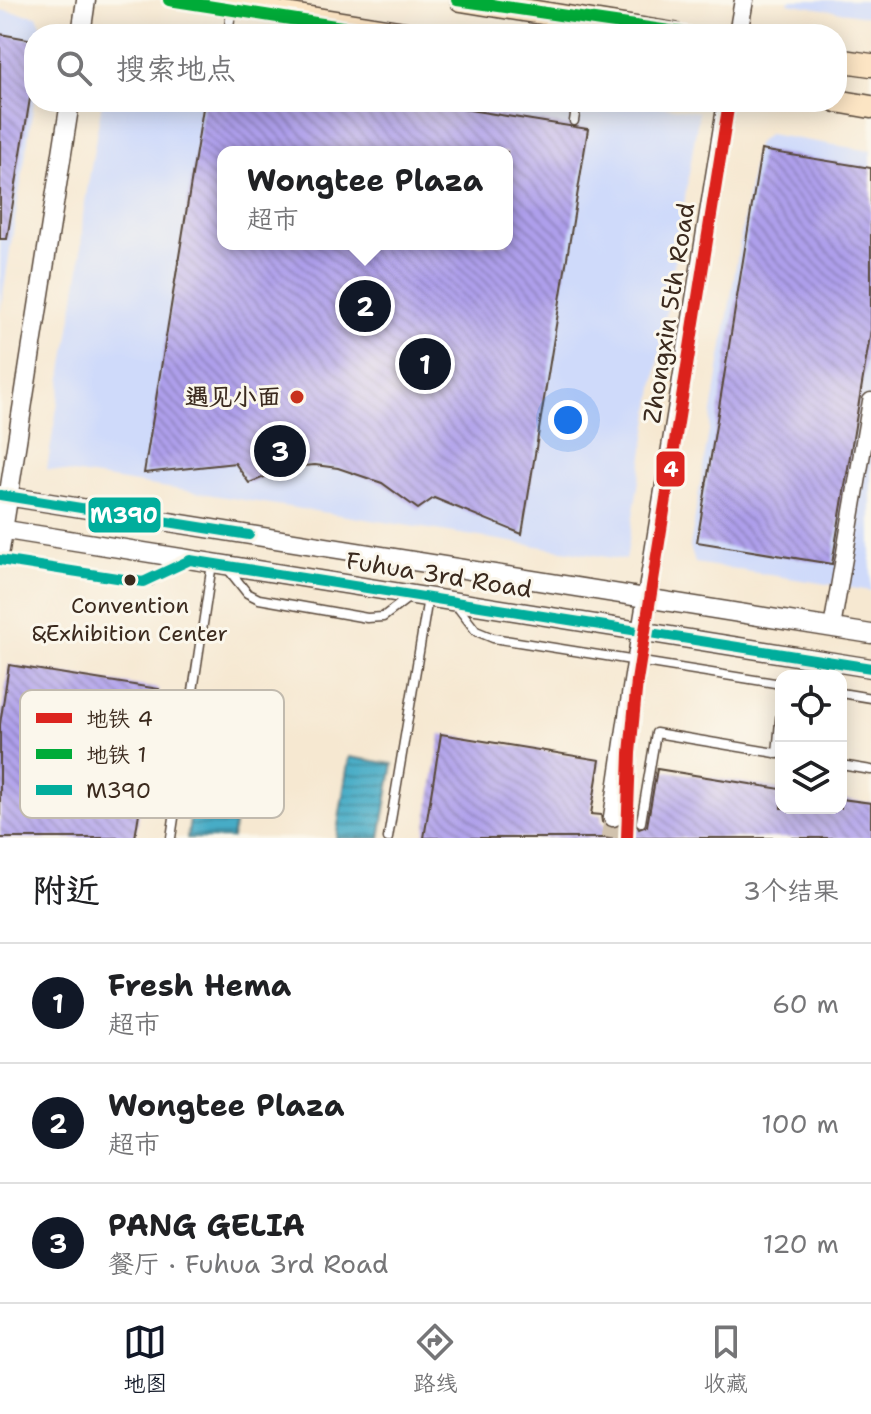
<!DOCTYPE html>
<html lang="zh">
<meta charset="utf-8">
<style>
:root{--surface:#fff;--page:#f2f2f2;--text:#202124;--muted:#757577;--line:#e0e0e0;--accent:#111827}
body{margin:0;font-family:"Shantell Sans","LXGW WenKai TC",sans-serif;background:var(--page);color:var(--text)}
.controls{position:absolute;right:24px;bottom:24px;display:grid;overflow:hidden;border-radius:16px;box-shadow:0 4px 20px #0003}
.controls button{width:72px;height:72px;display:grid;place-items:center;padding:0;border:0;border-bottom:2px solid var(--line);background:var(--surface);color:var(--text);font:40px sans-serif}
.you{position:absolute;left:568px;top:420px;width:28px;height:28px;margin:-20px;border:6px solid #fff;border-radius:50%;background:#1a73e8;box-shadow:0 0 0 12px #1a73e833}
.badge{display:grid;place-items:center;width:52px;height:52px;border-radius:50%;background:var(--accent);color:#fff;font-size:26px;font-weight:700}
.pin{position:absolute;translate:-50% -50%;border:4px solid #fff;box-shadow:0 2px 8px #0006}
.popup{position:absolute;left:217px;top:146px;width:296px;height:104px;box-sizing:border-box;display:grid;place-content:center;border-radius:16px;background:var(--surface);filter:drop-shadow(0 2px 6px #0005);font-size:26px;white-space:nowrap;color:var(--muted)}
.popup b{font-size:30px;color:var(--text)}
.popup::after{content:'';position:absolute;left:50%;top:100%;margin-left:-16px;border:16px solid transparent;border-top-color:var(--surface)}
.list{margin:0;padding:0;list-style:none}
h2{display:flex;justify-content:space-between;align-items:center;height:104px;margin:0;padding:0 32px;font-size:34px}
h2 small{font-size:26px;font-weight:400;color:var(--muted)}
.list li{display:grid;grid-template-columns:52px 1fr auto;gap:24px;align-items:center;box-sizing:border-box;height:120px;padding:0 32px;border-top:2px solid var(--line)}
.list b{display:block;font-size:30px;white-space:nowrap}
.list p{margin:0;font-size:26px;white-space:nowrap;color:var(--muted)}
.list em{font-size:26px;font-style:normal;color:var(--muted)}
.icon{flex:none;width:44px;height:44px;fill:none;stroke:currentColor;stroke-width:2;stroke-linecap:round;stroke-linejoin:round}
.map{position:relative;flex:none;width:871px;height:838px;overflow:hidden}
.search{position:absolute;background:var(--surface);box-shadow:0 4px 20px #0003;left:24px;right:24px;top:24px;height:88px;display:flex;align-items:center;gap:20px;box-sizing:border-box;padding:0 28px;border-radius:32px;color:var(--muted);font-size:30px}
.sheet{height:464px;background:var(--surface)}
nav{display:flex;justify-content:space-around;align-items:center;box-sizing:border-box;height:112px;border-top:2px solid var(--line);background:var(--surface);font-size:22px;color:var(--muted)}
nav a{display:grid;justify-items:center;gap:4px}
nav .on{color:var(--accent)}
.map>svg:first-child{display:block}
.built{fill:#cfdafa;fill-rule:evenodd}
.water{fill:url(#water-rules);stroke:#416b72;stroke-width:2}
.building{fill:url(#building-back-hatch);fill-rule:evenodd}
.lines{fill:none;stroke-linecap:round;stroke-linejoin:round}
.tertiary-tunnel{stroke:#d1c2ad;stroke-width:18;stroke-dasharray:18 9;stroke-linecap:butt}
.service-casing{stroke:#574639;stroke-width:11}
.minor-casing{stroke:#574639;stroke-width:19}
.tertiary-casing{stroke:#574639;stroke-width:21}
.secondary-casing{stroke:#574639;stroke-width:25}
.service{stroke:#fff;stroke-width:8}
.minor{stroke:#fff;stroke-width:16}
.tertiary{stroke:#fff;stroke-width:18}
.secondary{stroke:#fce5c4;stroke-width:22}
.bus-1-casing{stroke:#fbf7ec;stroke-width:16}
.bus-1{stroke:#01ad9c;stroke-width:10}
.metro-1-casing{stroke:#fbf7ec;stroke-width:18}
.metro-2-casing{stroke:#fbf7ec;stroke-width:18}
.metro-1{stroke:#dc241f;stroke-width:12}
.metro-2{stroke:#00ab39;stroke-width:12}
.poi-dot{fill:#c8321e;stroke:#fbf7ec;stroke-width:3}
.bus-dot{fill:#3b2a1e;stroke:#fbf7ec;stroke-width:3}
.labels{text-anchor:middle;stroke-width:6;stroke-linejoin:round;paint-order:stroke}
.bus-label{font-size:22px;fill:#3b2a1e;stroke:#fbf7ec}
.street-label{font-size:24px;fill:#3b2a1e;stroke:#fbf7ec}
.poi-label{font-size:24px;font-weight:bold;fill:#3b2a1e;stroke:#fbf7ec;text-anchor:end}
.key{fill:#fbf7ec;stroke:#c1baae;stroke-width:2}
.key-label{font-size:22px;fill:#3b2a1e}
.line-badge{stroke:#fbf7ec;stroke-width:3}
.badge-label{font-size:22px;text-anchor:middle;font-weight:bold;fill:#fff}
</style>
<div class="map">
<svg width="871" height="838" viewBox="0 0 871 838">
<defs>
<pattern id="water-rules" width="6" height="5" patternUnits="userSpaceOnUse" patternTransform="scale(2)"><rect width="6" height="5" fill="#47acc6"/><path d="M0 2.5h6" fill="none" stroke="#3c8ca0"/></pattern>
<pattern id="building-back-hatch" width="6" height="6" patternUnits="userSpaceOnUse" patternTransform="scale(2)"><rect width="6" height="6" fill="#ae9feb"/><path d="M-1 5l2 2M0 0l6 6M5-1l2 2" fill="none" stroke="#8f82be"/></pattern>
</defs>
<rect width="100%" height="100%" fill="#fbf7ec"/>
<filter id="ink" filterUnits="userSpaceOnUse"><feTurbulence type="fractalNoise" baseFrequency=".0125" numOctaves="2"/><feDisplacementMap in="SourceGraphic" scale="16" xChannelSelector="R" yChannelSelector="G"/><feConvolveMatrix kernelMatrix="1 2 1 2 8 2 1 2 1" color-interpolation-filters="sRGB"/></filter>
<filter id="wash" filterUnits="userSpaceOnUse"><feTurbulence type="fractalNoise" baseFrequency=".006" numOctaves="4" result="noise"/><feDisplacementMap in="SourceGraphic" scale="32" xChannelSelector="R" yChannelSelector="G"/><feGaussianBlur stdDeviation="1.8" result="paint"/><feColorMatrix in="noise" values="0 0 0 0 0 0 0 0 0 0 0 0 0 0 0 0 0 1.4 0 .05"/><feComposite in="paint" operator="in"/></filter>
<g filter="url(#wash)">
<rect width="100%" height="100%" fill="#f6e8d1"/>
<path class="built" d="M789 0H871V17L788 3Z
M0 10 37 16 45 33 34 34V102L0 313Z
M102 102H635L699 112 626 560 47 469 80 267 83 214ZM223 152H507V244H223Z
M768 134 871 151V591L695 563 690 547 756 144Z"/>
<path class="water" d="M205 733 248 740 232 838H187Z
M349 757 393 764 380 838H336Z"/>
<g id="blocks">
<path class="building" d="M0 34 34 40V74L7 239H0Z
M204 102H420L588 129 522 534 434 498 418 509 382 483 338 468 315 465 290 467 249 483 235 463 144 473ZM223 152H507V244H223Z
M761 150 871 168V330L832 564 697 542Z
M9 665 159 689 135 838H0V724Z
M441 734 600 760 591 814 601 815 602 822 610 829 618 828 625 819 634 820 639 829 647 826 657 769 781 789V808H841V799L871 803V838H424Z"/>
</g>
</g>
<g filter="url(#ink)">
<use href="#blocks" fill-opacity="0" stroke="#574639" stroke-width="2"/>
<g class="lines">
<path class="tertiary-tunnel" d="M610 838 613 817"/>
<defs>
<path id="service" d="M228 34 232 6
M574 121 577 102
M0 560 136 582 151 581 179 562
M228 569 247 593 259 599 367 618 383 617 408 598
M456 605 476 631 493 638 781 684
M841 693 871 698
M777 754 781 710
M841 765 871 770
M641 822 656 733 781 754
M171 838 212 564
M388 838 428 598"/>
<path id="minor" d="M832 628 871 401"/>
<path id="tertiary" d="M81 34 86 0
M738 34 744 0
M0 495 871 634
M0 529 871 668
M0 550 70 102
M613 817 633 682 727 102"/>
<path id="secondary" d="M197 0 411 34
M461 0 674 34
M837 60 871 65
M837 101 871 107"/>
</defs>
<use href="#service" class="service-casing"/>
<use href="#minor" class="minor-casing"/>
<use href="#tertiary" class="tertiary-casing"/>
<use href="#secondary" class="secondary-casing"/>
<use href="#service" class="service"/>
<use href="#minor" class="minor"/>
<use href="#tertiary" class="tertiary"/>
<use href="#secondary" class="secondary"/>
<defs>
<path id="bus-1" d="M0 495 249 535
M0 560 143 582 190 560 871 668"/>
</defs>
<use href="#bus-1" class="bus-1-casing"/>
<use href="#bus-1" class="bus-1"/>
<defs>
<path id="metro-1" d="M627 838 630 753 637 681 729 102"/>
<path id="metro-2" d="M169 0 386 34
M457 0 690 34"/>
</defs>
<use href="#metro-1" class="metro-1-casing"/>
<use href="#metro-2" class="metro-2-casing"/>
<use href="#metro-1" class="metro-1"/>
<use href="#metro-2" class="metro-2"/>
</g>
</g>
<circle class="poi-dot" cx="297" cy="397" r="8"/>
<circle class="bus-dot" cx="130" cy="580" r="7"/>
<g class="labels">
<g class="bus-label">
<text x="130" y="613">Convention<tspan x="130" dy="28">&amp;Exhibition Center</tspan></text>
</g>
<g class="street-label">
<text transform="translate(669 313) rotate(-81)" y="8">Zhongxin 5th Road</text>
<text transform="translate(439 575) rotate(9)" y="8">Fuhua 3rd Road</text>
</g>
<g class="poi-label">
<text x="281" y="405">遇见小面</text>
</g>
</g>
<rect x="20" y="690" width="264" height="128" rx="12" class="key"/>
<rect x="36" y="713" width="36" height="10" fill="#dc241f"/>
<rect x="36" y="749" width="36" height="10" fill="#00ab39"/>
<rect x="36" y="785" width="36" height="10" fill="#01ad9c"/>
<g class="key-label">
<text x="86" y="726">地铁 4</text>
<text x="86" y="762">地铁 1</text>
<text x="86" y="798">M390</text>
</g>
<g class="line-badge">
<rect x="655" y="450" width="31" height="38" rx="8" fill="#dc241f"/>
<rect x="87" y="496" width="75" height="38" rx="8" fill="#01ad9c"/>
</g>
<g class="badge-label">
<text x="671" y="477">4</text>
<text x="124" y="523">M390</text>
</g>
</svg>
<div class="controls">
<button><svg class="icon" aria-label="locate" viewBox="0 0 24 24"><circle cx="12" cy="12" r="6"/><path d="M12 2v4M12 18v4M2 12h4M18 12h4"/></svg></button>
<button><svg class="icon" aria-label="layers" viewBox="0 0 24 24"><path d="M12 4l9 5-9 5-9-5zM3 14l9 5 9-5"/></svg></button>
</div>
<div class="you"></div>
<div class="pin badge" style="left:425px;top:364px">1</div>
<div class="pin badge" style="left:365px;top:306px">2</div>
<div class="popup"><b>Wongtee Plaza</b>超市</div>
<div class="pin badge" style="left:280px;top:451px">3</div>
<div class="search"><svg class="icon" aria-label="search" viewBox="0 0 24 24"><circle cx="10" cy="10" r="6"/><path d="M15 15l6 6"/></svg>搜索地点</div>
</div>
<section class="sheet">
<h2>附近<small>3个结果</small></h2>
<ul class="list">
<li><span class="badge">1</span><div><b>Fresh Hema</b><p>超市</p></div><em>60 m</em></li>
<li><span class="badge">2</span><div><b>Wongtee Plaza</b><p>超市</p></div><em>100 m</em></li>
<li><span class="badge">3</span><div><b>PANG GELIA</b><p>餐厅 · Fuhua 3rd Road</p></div><em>120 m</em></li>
</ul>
</section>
<nav>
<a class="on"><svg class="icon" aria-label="map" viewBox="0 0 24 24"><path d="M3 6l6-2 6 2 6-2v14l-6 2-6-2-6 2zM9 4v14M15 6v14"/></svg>地图</a>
<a><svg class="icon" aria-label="directions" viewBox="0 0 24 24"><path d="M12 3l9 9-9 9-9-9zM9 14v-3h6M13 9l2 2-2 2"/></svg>路线</a>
<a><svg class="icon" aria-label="saved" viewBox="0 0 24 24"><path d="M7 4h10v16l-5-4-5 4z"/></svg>收藏</a>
</nav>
